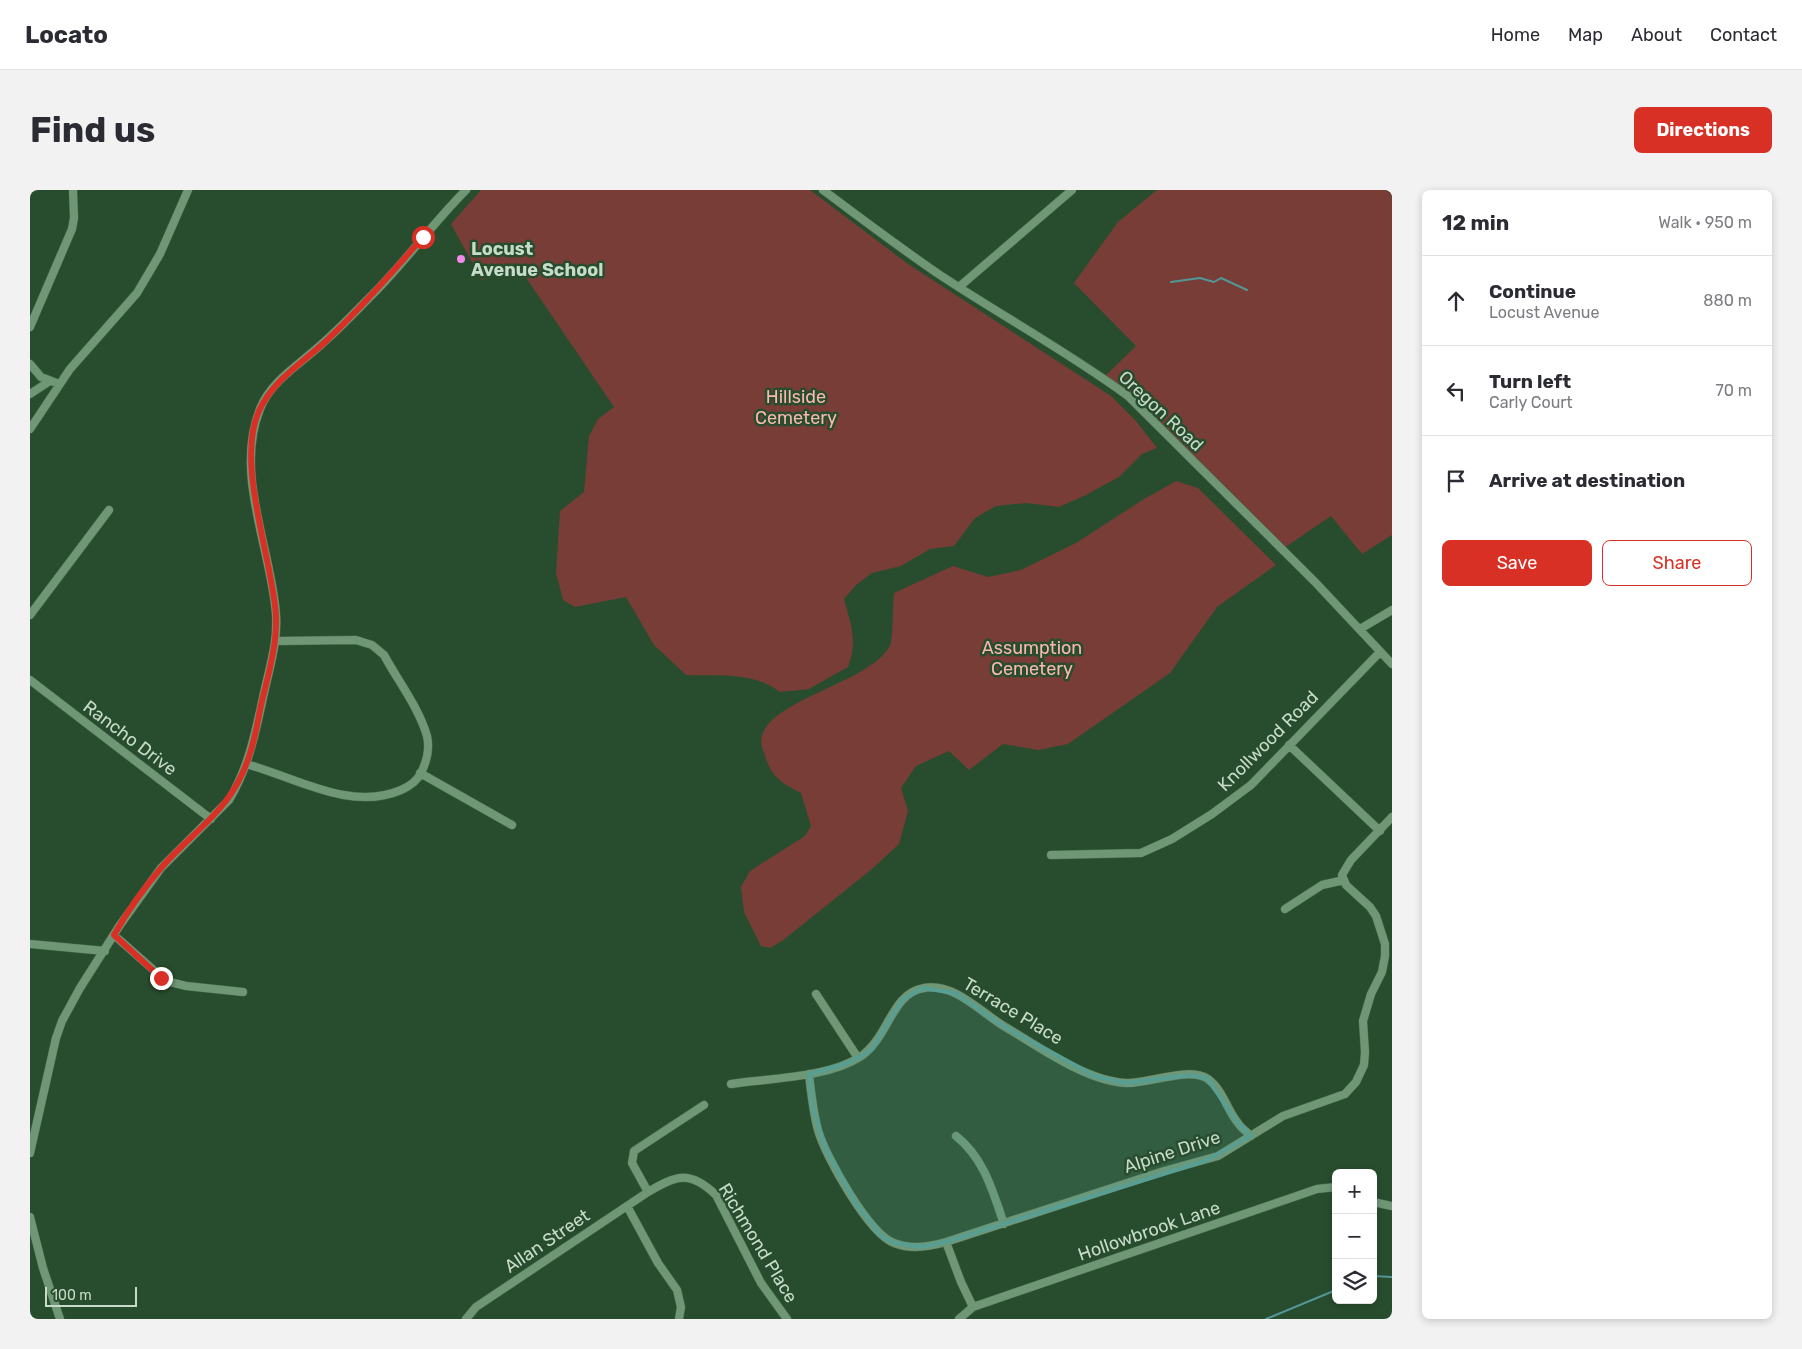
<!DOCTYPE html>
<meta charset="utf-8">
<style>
:root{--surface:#fff;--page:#f2f2f3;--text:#2b2b33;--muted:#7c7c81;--line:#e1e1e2;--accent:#d93025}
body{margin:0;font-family:Rubik,sans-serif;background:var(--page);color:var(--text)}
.controls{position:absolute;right:15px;bottom:15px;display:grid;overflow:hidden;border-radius:8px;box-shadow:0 2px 8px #0003}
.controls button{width:45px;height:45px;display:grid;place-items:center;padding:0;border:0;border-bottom:1px solid var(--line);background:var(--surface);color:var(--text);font:25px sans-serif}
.scale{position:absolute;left:15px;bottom:12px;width:92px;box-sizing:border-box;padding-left:5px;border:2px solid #c6dbc8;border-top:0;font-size:14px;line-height:18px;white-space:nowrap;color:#c6dbc8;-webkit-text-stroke:4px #284d2e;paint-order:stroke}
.stop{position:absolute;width:15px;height:15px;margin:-11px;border:4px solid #d93025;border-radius:50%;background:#fff}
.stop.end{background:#d93025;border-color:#fff;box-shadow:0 1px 5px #0008}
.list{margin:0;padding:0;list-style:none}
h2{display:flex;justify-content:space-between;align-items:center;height:65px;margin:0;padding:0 20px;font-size:21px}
h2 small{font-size:16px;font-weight:400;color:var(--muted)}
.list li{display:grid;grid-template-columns:32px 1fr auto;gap:15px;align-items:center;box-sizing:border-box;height:90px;padding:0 20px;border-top:1px solid var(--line)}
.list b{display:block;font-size:19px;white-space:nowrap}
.list p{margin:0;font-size:16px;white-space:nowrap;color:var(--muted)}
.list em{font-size:16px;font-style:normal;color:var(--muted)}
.actions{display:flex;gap:10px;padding:15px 20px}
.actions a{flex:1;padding:11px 0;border:1px solid var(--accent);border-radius:8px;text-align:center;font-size:18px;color:var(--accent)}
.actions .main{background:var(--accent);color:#fff}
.icon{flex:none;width:28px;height:28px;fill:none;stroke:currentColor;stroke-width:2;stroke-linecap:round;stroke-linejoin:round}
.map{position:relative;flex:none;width:1362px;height:1129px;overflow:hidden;border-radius:8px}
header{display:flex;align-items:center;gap:30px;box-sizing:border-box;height:70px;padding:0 25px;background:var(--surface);border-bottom:1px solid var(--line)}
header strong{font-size:24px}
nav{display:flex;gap:28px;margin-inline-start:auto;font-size:18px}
.intro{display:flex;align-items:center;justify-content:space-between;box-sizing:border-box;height:120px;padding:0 30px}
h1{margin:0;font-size:35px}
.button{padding:12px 22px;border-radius:8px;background:var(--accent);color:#fff;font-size:18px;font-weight:700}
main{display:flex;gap:30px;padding:0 30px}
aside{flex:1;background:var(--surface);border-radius:8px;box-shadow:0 2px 8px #0003}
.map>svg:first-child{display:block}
.green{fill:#773d36}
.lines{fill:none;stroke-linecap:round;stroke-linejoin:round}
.stream{stroke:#529698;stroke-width:2}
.minor-casing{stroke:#48684e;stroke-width:9}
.minor{stroke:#6f9775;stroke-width:8}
.route{stroke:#d93025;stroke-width:6}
.marked{fill:#589e92;fill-opacity:0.2;stroke:#589e92;stroke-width:4;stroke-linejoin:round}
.poi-dot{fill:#f489f0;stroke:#284d2e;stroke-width:2}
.labels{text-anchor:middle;stroke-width:5;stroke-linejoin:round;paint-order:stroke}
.poi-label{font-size:18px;font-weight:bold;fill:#c6dbc8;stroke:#284d2e;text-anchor:start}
.park-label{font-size:18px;fill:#fab7ae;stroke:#284d2e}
.street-label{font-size:18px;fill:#c6dbc8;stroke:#284d2e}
</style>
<header>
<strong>Locato</strong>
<nav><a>Home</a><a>Map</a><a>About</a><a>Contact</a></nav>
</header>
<div class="intro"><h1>Find us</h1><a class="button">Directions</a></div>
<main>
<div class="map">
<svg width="1362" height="1129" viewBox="0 0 1362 1129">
<rect width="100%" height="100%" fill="#284d2e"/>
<path class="green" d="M451 0H780L878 74 1081 206 1106 231 1127 258 1112 264 1089 287 1056 305 1029 317 996 313 966 316 945 328 924 356 900 359 871 376 842 383 826 395 814 409C821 435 828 451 818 477L779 499 750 502C723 481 688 486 656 485L624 455 596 407 545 417 533 410 526 383 530 321 554 302 559 246 568 229 584 217 486 73 452 90 421 34Z
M1127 0H1362V345L1332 364 1301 326 1251 360 1075 186 1106 156 1044 93 1088 32Z
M1146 291 1168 298 1246 375 1187 417 1140 483 1038 554 1008 560 973 554 939 580 919 561 886 576 871 598 878 621 869 654 842 679 752 751 740 758 731 756 714 722 711 697 720 681 775 646 781 636 771 603C752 593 742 588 735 566 734 562 731 556 731 551 734 510 839 494 860 456 863 450 863 413 864 403L923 376 958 387 991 380 1046 353 1114 309Z"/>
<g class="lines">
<path class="stream" d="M1141 92 1170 88 1184 92 1191 88 1217 100
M1343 1086 1362 1087
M1236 1129 1306 1100"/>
<defs>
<path id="minor" d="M793 0C832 29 870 58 910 85 972 126 1038 162 1098 206L1285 392 1362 474
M929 97 1042 0
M0 137 42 39 44 28 43 0
M0 174 11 187 29 194
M0 204 20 191
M0 239 40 179 107 103 130 64 158 0
M0 425 79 320
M1330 439 1362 420
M0 490 181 629
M1259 555 1350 641
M216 574C265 587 320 622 371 600 378 597 387 591 391 583 397 571 400 559 397 546 389 518 368 491 354 465L342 455 326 450 246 451
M390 583 482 635
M1021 665 1111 663 1142 649 1182 624 1221 595 1350 462
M1255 719 1292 695 1314 690
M84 745 136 791 156 796 213 802
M0 754 75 761
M786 804 828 868
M779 884C781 903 783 922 788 940 795 966 839 1044 864 1053 881 1060 899 1057 916 1052L1134 981 1188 966 1253 926 1315 904 1326 892 1334 875 1335 862 1333 831 1341 804 1352 782 1355 766V754L1346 726 1340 717 1316 695 1312 685 1321 670 1362 627
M701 894C740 888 797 888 830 867 859 848 861 803 894 798 925 792 952 824 977 838 1011 858 1056 891 1096 893 1118 894 1159 876 1178 889 1193 900 1197 920 1208 933 1211 938 1217 942 1221 946
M926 946C954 968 963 1002 974 1034
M0 963 26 848 32 831 50 798 90 735 131 678 199 610C219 577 226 540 234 503 240 476 248 451 246 424 241 358 204 284 230 219 241 190 272 173 294 152 311 137 327 120 343 104 376 71 403 33 436 0
M618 1002 602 973 604 961 674 915
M1343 1012 1362 1016
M597 1016 628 1073 647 1100 651 1117 649 1129
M0 1027 13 1078 30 1129
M916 1052 931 1092 943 1117
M436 1129 446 1117 618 1002C647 985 660 980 686 1005L731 1093 757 1129
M929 1129 943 1117 1287 999 1306 997"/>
</defs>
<use href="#minor" class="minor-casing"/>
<use href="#minor" class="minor"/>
</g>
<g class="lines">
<path class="route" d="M131 788 84 745C97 722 114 698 131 678 167 637 203 620 220 563 226 546 228 528 232 511 239 482 247 455 246 426 243 368 202 267 232 215 247 188 272 173 295 152 330 119 362 83 393 47"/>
</g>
<path class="marked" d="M892 798 925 803 975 837 1065 886 1096 893 1159 885 1177 888 1208 933 1221 946 1175 971 916 1052 892 1057 863 1053 851 1046 826 1014 795 958 782 916 779 884 818 873 841 860 872 810Z"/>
<circle class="poi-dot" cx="431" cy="69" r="5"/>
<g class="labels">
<g class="poi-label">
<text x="441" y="65">Locust<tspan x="441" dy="21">Avenue School</tspan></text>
</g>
<g class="park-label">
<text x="766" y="213">Hillside<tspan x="766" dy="21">Cemetery</tspan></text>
<text x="1002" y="464">Assumption<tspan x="1002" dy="21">Cemetery</tspan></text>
</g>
<g class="street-label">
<text transform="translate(1131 221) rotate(43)" y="6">Oregon Road</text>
<text transform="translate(100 548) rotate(37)" y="6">Rancho Drive</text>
<text transform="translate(1238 551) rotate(-45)" y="6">Knollwood Road</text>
<text transform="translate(983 821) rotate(31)" y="6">Terrace Place</text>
<text transform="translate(1142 962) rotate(-18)" y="6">Alpine Drive</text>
<text transform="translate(1119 1041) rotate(-19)" y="6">Hollowbrook Lane</text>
<text transform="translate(517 1051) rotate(-34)" y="6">Allan Street</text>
<text transform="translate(728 1053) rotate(59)" y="6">Richmond Place</text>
</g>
</g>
</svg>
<div class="controls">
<button>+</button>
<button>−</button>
<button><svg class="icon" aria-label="layers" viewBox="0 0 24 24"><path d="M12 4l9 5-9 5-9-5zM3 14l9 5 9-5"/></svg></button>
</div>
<div class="scale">100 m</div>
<div class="stop" style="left:393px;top:47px"></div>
<div class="stop end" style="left:131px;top:788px"></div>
</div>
<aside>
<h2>12 min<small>Walk · 950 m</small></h2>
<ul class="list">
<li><svg class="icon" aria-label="ahead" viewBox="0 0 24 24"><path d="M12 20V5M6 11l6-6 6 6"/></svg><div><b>Continue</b><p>Locust Avenue</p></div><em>880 m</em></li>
<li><svg class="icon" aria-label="left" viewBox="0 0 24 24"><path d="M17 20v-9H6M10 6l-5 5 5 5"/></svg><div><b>Turn left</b><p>Carly Court</p></div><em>70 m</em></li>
<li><svg class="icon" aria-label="arrive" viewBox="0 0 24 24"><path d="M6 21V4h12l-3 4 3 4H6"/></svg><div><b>Arrive at destination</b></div></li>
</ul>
<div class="actions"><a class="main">Save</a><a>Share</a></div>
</aside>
</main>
